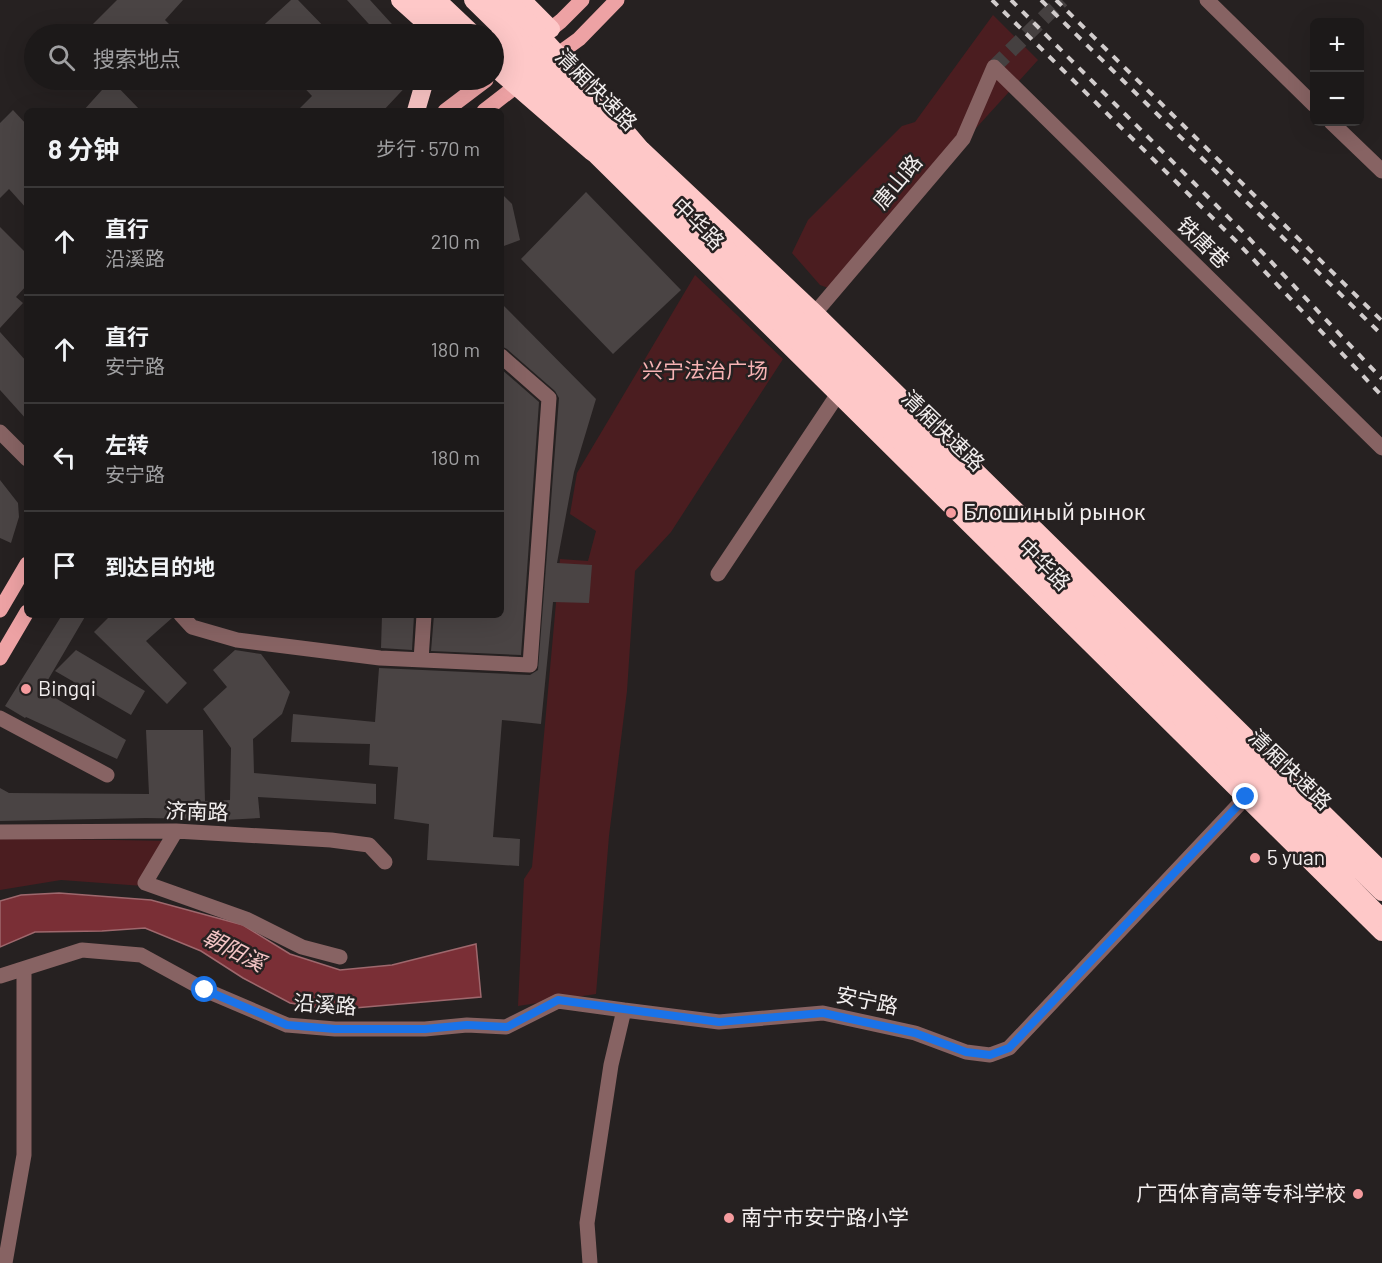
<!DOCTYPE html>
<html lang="zh">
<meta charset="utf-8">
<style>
:root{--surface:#1c1919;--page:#252222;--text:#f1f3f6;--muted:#a0a0a2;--line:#3a3838}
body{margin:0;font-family:Barlow,"Noto Sans SC",sans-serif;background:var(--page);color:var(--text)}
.controls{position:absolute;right:18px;top:18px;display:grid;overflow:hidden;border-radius:9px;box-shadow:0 6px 24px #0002}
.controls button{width:54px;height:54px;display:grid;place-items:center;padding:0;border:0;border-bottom:2px solid var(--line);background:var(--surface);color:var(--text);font:30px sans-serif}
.stop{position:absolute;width:18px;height:18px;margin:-14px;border:4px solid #1a73e8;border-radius:50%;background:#fff}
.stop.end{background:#1a73e8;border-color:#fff;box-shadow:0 2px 6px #0008}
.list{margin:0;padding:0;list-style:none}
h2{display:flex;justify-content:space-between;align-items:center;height:78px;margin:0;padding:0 24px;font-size:26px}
h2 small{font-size:20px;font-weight:400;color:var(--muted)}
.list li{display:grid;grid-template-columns:39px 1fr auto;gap:18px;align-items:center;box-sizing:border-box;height:108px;padding:0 24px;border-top:2px solid var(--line)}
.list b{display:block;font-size:22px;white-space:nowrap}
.list p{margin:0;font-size:20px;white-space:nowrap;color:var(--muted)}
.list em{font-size:20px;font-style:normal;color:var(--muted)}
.icon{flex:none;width:33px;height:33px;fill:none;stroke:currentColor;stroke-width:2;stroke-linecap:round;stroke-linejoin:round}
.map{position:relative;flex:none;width:1382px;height:1263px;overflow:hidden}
.search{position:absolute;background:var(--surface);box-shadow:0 6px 24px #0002;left:24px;top:24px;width:480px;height:66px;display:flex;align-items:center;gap:15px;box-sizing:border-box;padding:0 21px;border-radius:33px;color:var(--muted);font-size:22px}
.panel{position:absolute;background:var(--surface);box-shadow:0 6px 24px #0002;left:24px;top:108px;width:480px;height:510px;border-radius:9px}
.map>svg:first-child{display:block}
.green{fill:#4b1d20}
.water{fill:#7a2f36;stroke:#9e686d;stroke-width:1.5}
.building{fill:#4a4444}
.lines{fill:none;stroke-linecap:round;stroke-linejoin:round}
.minor-tunnel{stroke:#454040;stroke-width:15;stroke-dasharray:15 8;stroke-linecap:butt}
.minor{stroke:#876363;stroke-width:15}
.major{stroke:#eda2a4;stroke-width:15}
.highway{stroke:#fec8c8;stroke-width:18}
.rail{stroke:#d1cccc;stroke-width:4;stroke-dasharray:8 8;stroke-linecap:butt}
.highway-bridge{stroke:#fec8c8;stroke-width:18}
.route{stroke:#1a73e8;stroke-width:8}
.poi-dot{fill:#f59b9e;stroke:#262121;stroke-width:2}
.labels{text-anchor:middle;stroke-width:5;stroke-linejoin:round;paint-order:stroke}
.street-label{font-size:21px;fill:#f2eeee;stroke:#262121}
.park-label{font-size:21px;fill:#f8b3b4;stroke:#262121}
.poi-label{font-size:21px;fill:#f2eeee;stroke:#262121;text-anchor:start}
.water-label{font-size:22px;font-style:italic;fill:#f5c6c6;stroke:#262121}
</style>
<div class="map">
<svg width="1382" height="1263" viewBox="0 0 1382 1263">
<rect width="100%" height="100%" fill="#262121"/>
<path class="green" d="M993 15 1038 60 835 283 828 288 820 285 792 253 808 220 902 126 915 122Z
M695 275 783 359 671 532 635 571 627 691 609 836 596 994 518 1006 524 879 532 867 560 559 588 561 596 531 570 514 577 473Z
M0 838 173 841 143 886 61 880 0 890Z"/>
<path class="water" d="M59 893 151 900 243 925 290 954 340 970 392 965 476 944 481 997 331 1010 290 1003 243 978 201 951 145 928 102 931 35 932 0 947V901L21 895Z"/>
<path class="building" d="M117 0H183L165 20 179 34H104L93 24Z
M291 0H298L331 34H254Z
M347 0H370L401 34H378Z
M111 80 141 111H83Z
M297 80H334L344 89 353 80H412L383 111H297L312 96Z
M13 110 27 125V209L9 189 0 198V123Z
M586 192 681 290 613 354 521 259Z
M501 193 512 204 520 240 501 247Z
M0 227 27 254V285L16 297 23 303 0 328Z
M501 303 596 399 574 472 557 563 592 565 589 603 553 602 541 724 502 720 493 837 520 839 519 866 427 860 429 824 394 819 398 767 369 765 370 744 291 742 293 714 375 722 379 668 530 675 538 670 559 398 555 391 507 349 501 346Z
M0 332 27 362V420L0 390Z
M501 369 539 402 521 655 431 651 434 615H501Z
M0 480 18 503 19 517 11 543 0 538Z
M62 615H86L42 690 126 740 117 759 26 717 25 718 5 706Z
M111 615H171L172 618 146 641 187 683 167 704 94 632Z
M382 615H414L412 650 381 648Z
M76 650 145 691 131 715 55 671Z
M235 650 261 654 290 692 282 714 253 739 254 773 376 784V804L258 797 260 818 207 821V819L146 818 0 821V788L9 793 149 794 146 730H203L205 801 230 800 231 748 203 709 227 687 213 670Z"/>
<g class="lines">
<path class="minor-tunnel" d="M994 67 1062 0"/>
<path class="minor" d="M1207 0 1314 105
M1331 122 1382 171
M815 313 963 139 994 67 1382 448
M0 432 27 459
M718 574 838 394
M181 615 192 627 237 640 380 658 530 665 549 398 501 356
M421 660 424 615
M0 718 107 775
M176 831 145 883 246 919 302 947 340 957
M0 832 176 831 331 840 369 845 385 862
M0 976 82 950 141 955 205 990 287 1025 335 1029H425L467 1025 506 1027 558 1001 624 1010
M5 1263 24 1155V969
M590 1263 587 1223 611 1065 624 1010 719 1022 823 1013 915 1033 966 1052 990 1055 1009 1048 1246 797"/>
<path class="major" d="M542 36 561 21 582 0
M550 60 579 39 617 0
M445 111 486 80
M484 111 524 80
M0 610 27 564
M0 658 27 612"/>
<path class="highway" d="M400 0 430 27
M419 0 456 34
M437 0 473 34
M488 0 531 45 592 102
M522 0 551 29
M494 54 517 77
M416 111 425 80
M581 140 1382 932
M642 150 815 313 1382 871"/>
<path class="rail" d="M992 0 1237 242 1382 396
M1011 0 1244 233 1382 379
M1041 0 1382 335
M1056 0 1382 321"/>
<path class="highway-bridge" d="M473 0 1382 892
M508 0 594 94 651 161
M494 40 643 186 779 323 1224 760 1382 918
M494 67 592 152"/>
</g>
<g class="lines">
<path class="route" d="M205 990 287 1025 335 1029H425L467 1025 507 1027 558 1000 719 1022 823 1013 915 1033 966 1052 990 1055 1009 1048 1246 797"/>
</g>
<g class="poi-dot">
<circle cx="951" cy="513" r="6"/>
<circle cx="26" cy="689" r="6"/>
<circle cx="1255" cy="858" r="6"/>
<circle cx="1358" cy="1194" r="6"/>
<circle cx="729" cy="1218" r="6"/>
</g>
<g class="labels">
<g class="street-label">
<text transform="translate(596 90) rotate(45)" y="7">清厢快速路</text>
<text transform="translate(898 182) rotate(-50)" y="7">唐山路</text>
<text transform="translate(698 224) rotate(45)" y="7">中华路</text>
<text transform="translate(1203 243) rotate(44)" y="7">铁唐巷</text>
<text transform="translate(943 431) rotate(44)" y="7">清厢快速路</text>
<text transform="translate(1044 565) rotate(45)" y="7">中华路</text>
<text transform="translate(1290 770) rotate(44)" y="7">清厢快速路</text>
<text transform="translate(197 812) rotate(2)" y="7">济南路</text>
<text transform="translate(867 1001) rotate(12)" y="7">安宁路</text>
<text transform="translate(325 1005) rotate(4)" y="7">沿溪路</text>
</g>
<g class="park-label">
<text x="705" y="378">兴宁法治广场</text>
</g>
<g class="poi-label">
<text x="963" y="520">Блошиный рынок</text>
<text x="38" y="696">Bingqi</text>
<text x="1267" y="865">5 yuan</text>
<text x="1346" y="1201" text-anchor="end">广西体育高等专科学校</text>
<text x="741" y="1225">南宁市安宁路小学</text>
</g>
<g class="water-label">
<text transform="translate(234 950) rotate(27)" y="8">朝阳溪</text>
</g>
</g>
</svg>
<div class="controls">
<button>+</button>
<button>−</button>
</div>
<div class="stop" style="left:205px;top:990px"></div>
<div class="stop end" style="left:1246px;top:797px"></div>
<div class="search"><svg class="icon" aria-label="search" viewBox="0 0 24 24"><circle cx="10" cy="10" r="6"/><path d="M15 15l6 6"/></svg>搜索地点</div>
<section class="panel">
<h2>8 分钟<small>步行 · 570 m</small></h2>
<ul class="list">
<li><svg class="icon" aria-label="ahead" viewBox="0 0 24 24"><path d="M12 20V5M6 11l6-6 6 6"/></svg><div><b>直行</b><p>沿溪路</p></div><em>210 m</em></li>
<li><svg class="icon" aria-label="ahead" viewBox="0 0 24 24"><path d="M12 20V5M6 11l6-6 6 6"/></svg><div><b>直行</b><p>安宁路</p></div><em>180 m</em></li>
<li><svg class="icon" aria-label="left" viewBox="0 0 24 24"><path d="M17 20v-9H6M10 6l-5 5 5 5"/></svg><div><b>左转</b><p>安宁路</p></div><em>180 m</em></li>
<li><svg class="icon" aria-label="arrive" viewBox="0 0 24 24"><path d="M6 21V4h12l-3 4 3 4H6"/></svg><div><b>到达目的地</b></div></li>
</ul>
</section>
</div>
